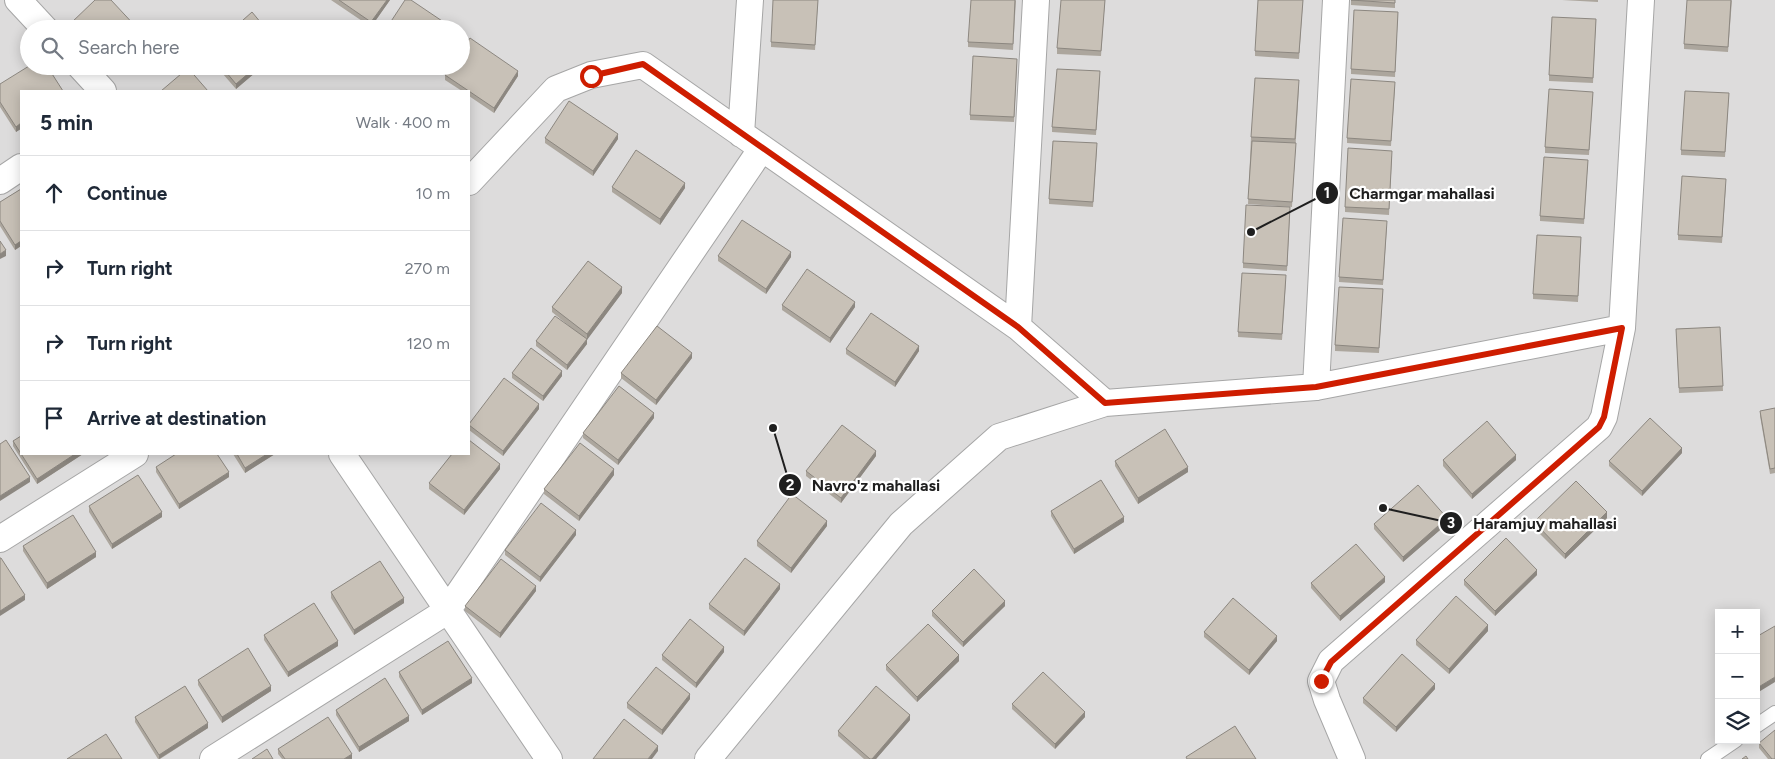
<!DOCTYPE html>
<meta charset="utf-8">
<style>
:root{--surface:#fff;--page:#f6f6f7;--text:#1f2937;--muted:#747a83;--line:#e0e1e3}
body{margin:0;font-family:Figtree,sans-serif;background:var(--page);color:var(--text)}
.controls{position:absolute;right:15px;bottom:15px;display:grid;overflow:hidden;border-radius:0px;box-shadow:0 2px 12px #0003}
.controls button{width:45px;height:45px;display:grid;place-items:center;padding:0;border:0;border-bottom:1px solid var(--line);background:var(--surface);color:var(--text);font:25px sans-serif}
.stop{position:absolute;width:15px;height:15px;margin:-11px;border:4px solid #ce1d00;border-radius:50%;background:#fff}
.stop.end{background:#ce1d00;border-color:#fff;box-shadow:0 1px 5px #0008}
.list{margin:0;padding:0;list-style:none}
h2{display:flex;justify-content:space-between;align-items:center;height:65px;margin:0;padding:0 20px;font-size:21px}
h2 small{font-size:16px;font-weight:400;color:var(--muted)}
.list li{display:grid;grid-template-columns:32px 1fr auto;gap:15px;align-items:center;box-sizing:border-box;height:75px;padding:0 20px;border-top:1px solid var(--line)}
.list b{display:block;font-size:19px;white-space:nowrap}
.list em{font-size:16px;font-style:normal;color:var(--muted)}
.icon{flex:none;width:28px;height:28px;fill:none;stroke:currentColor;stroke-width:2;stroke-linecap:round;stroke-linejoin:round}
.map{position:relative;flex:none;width:1775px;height:759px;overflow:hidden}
.search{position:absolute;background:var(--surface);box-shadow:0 2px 12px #0003;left:20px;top:20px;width:450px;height:55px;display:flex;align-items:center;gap:12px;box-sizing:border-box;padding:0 18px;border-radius:28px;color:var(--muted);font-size:19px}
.panel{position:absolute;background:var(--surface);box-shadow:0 2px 12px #0003;left:20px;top:90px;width:450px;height:365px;border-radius:0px}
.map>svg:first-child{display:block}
.residential{fill:#dddcdc;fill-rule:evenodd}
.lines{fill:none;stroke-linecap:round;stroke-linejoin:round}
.lane-casing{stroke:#a6a6a6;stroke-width:16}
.street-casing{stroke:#a6a6a6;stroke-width:28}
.lane{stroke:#fff;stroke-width:14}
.street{stroke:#fff;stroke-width:26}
.wall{fill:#aca69d}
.shaded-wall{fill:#8c8780}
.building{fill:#c8c1b7;stroke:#8c8780}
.route{stroke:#ce1d00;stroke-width:6}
.leader{fill:none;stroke:#1f1f1f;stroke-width:2}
.callout-dot{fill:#1f1f1f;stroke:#fff;stroke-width:2}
.mark-label{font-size:15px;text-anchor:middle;font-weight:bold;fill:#fff}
.callout-label{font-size:16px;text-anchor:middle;font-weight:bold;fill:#1f1f1f;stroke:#fff;stroke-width:4.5;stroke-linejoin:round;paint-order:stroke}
</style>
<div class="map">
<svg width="1775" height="759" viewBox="0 0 1775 759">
<rect width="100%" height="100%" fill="#f0eee4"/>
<path class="residential" d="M0 0H1775V759H0ZM29 29H461V66H29ZM21 91H469V454H21ZM1719 613H1756V740H1719Z"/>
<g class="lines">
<defs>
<path id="lane" d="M1756 726 1775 713
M1708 759 1736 740"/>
<path id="street" d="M18 0 45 29
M80 66 103 91
M741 134 750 0
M0 181 21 167
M469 182 556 89 591 75 643 65 1018 327 1105 403
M1018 327 1036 0
M1316 387 1336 0
M342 454 549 759
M0 539 135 454
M213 759 447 611 762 148
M708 759 901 524 999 437 1105 403 1316 387 1622 328
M1352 759 1327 700 1321 681 1331 661 1599 427 1604 417 1622 328 1641 0"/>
</defs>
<use href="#lane" class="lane-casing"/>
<use href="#street" class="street-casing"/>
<use href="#lane" class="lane"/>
<use href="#street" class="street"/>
</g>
<path class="wall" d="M331 0H390L371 27Z
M818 0 815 50 771 47V42Z
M1016 0 1013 50 968 47V42Z
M1105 0 1101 56 1057 54V48Z
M1303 0 1299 59 1255 56V51Z
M1351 0H1395V8L1351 5Z
M1562 0H1598V2Z
M1732 0 1728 52 1684 49V44Z
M1398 12 1395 77 1351 74V69Z
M1596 19 1593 83 1549 81V75Z
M71 23 138 29H72Z
M1017 64 1014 122 970 120V115Z
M216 66H263L236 89Z
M423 66H435L431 72Z
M445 75 518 76 494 113 469 96V91H462L445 80Z
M1100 77 1096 135 1052 132V127Z
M0 84 63 91 16 132 0 107Z
M1299 86 1292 207 1248 204 1251 137Z
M1395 87 1391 146 1347 143V138Z
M1593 92 1589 155 1545 153V147Z
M1729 93 1725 157 1681 155V150Z
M545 138 618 139 593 176 545 143Z
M1097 148 1093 207 1049 204V199Z
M1392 156 1389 215 1345 212V207Z
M1588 160 1584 224 1540 221V216Z
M1726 184 1722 243 1678 240V235Z
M612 187 685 188 660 225 612 192Z
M21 189V246L15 250 0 226V202Z
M1290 213 1287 271 1243 268V263Z
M1387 226 1383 285 1339 282V277Z
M1581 237 1578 302 1533 299V294Z
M718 256 791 257 766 294 718 261Z
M1286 280 1282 340 1238 337V332Z
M1383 289 1379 353 1335 351V345Z
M622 293 587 339V344L567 370 536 346V341L569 326 552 312V307Z
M782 305 855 307 830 343 782 310Z
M1720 327 1723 391 1679 393 1676 329Z
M846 349 919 351 895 387 846 354Z
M692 358 656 405 621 378V373Z
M512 373 562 376 543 401 512 378Z
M1775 408V473L1770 474 1760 416V411Z
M539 409 503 456 469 430V424Z
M654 418 618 465 583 438V433Z
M13 441 83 454 37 484 13 446Z
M1682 453 1642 496 1609 466V461Z
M233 454H275L245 473Z
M876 456 841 503 806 476V471Z
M1443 460H1516L1472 499 1443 466Z
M1115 461 1188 472 1138 504 1115 466Z
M156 467 229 477 179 509 156 472Z
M500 469 464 515 429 489V483Z
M614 475 579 521 544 494V489Z
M89 506 162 517 112 549 89 512Z
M1051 511 1124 522 1074 554 1051 516Z
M1607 518 1565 559 1534 528V522Z
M1374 524H1447L1403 562 1374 529Z
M827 526 791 573 757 546V541Z
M576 535 540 582 505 555V550Z
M23 546 96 557 47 589 23 551Z
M1537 575 1495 616 1464 585V580Z
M1385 582 1340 621 1311 588V583Z
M780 589 744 636 709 609V604Z
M536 591 500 638 465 611V606Z
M331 592 404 603 354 635 331 598Z
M1005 606 963 647 932 616V611Z
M1488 631 1449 674 1416 645V640Z
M1204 632 1277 641 1249 675 1204 637Z
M264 635 338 646 288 677 264 640Z
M724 652 696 688 662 660V655Z
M959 661 917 702 886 670V665Z
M399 672 472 683 422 715 399 677Z
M198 680 271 691 222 723 198 685Z
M1435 689 1396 732 1363 703V698Z
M690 699 662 735 627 708V703Z
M1012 704 1085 717 1055 749 1012 709Z
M336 710 409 721 359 752 336 715Z
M135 717 208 728 160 759H158L135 722Z
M910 720 876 759H864L838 736V731Z
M1759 743 1775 759H1768L1759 748Z
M278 749 352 759H282L278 754Z"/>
<path class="shaded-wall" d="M387 0H390L371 27V22Z
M257 66H263L236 89V84Z
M431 66H435L431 72Z
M518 71V76L494 113V108Z
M21 123V129L16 132V127Z
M618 134V139L593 176V171Z
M685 183V188L660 225V219Z
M21 241V246L15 250V245Z
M6 250V256L0 259V254Z
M791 252V257L766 294V289Z
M622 287V293L587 340V334Z
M855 302V307L830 343V338Z
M587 339V344L567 370V365Z
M919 346V351L895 387V382Z
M692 353V358L656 405V400Z
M562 371V376L543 401V396Z
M539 404V409L503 456V451Z
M654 413V418L618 465V460Z
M1682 448V453L1642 496V491Z
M876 451V456L841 503V498Z
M75 454H83L37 484V479Z
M267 454H275L245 473V468Z
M1516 455V460L1472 499V494Z
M500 464V469L464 515V510Z
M1188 467V472L1138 504V498Z
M614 469V475L579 521V516Z
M229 472V477L179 509V504Z
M30 477V482L0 501V496Z
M162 512V517L112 549V544Z
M1607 512V518L1565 559V554Z
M1124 517V522L1074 554V549Z
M1447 518V524L1403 562V557Z
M827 521V526L791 573V568Z
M576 530V535L540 582V577Z
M96 552V557L47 589V583Z
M1537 570V575L1495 616V611Z
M1385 577V582L1340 621V616Z
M780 584V589L744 636V631Z
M536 586V591L500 638V633Z
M25 595V600L0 616V611Z
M404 598V603L354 635V630Z
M1005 601V606L963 647V642Z
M1488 625V631L1449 674V669Z
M1277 636V641L1249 675V670Z
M338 641V646L288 677V672Z
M724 647V652L696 688V683Z
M959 655V661L917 702V697Z
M1775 677V682L1757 693V688Z
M472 678V683L422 715V710Z
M1435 684V689L1396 732V727Z
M271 686V691L222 723V717Z
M690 694V699L662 735V730Z
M1085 712V717L1055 749V744Z
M910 715V720L876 759H872Z
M409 716V721L359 752V747Z
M208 723V728L159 759V755Z
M658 746V751L652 759H648Z
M352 754V759H344Z"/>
<path class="building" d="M95 0H111L138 29H77L71 23Z
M339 0H387L371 22Z
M405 0H411L454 29H386Z
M773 0H818L815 45 771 42Z
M971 0H1015L1013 44 968 42Z
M1061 0H1105L1101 51 1057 48Z
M1258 0H1303L1299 53 1255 51Z
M1351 0H1395V3Z
M1687 0H1731L1728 47 1684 44Z
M1354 10 1398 12 1395 72 1351 69Z
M252 12 266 29H233Z
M1552 17 1596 19 1593 78 1549 75Z
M470 38 518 71 494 108 445 75 451 66H461V51Z
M973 56 1017 59 1014 117 970 115Z
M29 66H47L63 91H21V123L16 127 0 102V84Z
M221 66H257L236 84Z
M188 68 208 91H161Z
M1057 69 1100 71 1096 130 1052 127Z
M1255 78 1299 80 1295 139 1251 137Z
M1351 79 1395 82 1391 141 1347 138Z
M1549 89 1593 92 1589 150 1545 147Z
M1685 91 1729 93 1725 152 1681 150Z
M569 101 618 134 593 171 545 138Z
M1053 141 1097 143 1093 202 1049 199Z
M1252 141 1296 143 1292 202 1248 199Z
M1348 148 1392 151 1389 209 1345 207Z
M636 150 685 183 660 219 612 187Z
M1544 157 1588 160 1584 219 1540 216Z
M1682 176 1726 179 1722 237 1678 235Z
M21 189V241L15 245 0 221V202Z
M1246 205 1290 207 1287 266 1243 263Z
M1343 218 1387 221 1383 280 1339 277Z
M742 220 791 252 766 289 718 256Z
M1537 235 1581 237 1578 296 1533 294Z
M0 241 6 250 0 254Z
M588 261 622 287 587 334 552 307Z
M807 269 855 302 830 338 782 305Z
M1242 273 1286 275 1282 334 1238 332Z
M1339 287 1383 289 1379 348 1335 345Z
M871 313 919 346 895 382 846 349Z
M555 316 587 339 567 365 536 341Z
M657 326 692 353 656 400 621 373Z
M1720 327 1723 386 1679 388 1676 329Z
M531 348 562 371 543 396 512 373Z
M504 378 539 404 503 451 469 425V424Z
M619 386 654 413 618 460 583 433Z
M1775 408V468L1770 469 1760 411Z
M1650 418 1682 448 1642 491 1609 461Z
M1487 421 1516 455 1472 494 1443 460Z
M842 425 876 451 841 498 806 471Z
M1165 429 1188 467 1138 498 1115 461Z
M21 436V454H75L37 479 13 441Z
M6 440 30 477 0 496V444Z
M469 440 500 464 464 510 429 483 452 454H469Z
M580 443 614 469 579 516 544 489Z
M176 454H217L229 472 179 504 156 467Z
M237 454H267L245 468Z
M138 475 162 512 112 544 89 506Z
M1101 480 1124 517 1074 549 1051 511Z
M1576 481 1607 512 1565 554 1534 522Z
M1418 485 1447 518 1403 557 1374 524Z
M792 494 827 521 791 568 757 541Z
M541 503 576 530 540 577 505 550Z
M73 515 96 552 47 583 23 546Z
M1506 538 1537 570 1495 611 1464 580Z
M1356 544 1385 577 1340 616 1311 583Z
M0 558H1L25 595 0 611Z
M745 558 780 584 744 631 709 604Z
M501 559 536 586 500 633 465 606Z
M380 561 404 598 354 630 331 592Z
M974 569 1005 601 963 642 932 611Z
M1456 596 1488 625 1449 669 1416 640Z
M1233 598 1277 636 1249 670 1204 632Z
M314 603 338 641 288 672 264 635Z
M690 619 724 647 696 683 662 655Z
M928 624 959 655 917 697 886 665Z
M1775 626V677L1757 688 1756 686V637Z
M448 641 472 678 422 710 399 672Z
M248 648 271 686 222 717 198 680Z
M1402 654 1435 684 1396 727 1363 698Z
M656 667 690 694 662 730 627 703Z
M1043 672 1085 712 1055 744 1012 704Z
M385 678 409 716 359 747 336 710Z
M185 686 208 723 159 755 135 717Z
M876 686 910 715 872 759H870L838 731Z
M328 717 352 754 344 759H285L278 749Z
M624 719 658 746 648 759H593Z
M1235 726 1256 759H1187L1186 757Z
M1775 730V759H1772L1759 743Z
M106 734 122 759H67Z
M267 749 273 759H252Z
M1746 756 1748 759H1742Z"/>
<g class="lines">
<path class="route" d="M591 76 643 64 1018 327 1105 403 1316 387 1622 328 1604 417 1599 427 1331 662 1321 681"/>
</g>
<path class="leader" d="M1251 232L1327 193M773 428L790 485M1383 508L1451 523"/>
<g class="callout-dot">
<circle cx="1251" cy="232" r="5"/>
<circle cx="773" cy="428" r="5"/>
<circle cx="1383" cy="508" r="5"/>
<circle cx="1327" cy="193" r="12"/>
<circle cx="790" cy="485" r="12"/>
<circle cx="1451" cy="523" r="12"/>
</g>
<g class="mark-label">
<text x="1327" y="198">1</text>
<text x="790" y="490">2</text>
<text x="1451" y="528">3</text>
</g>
<g class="callout-label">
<text x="1422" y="199">Charmgar mahallasi</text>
<text x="876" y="491">Navro'z mahallasi</text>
<text x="1545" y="529">Haramjuy mahallasi</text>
</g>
</svg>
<div class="controls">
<button>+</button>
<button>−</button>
<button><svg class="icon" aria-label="layers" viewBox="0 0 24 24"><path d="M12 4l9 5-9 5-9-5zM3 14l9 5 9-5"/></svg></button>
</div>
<div class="stop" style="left:591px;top:76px"></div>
<div class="stop end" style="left:1321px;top:681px"></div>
<div class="search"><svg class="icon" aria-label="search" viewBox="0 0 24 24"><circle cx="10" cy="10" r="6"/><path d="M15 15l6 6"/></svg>Search here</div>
<section class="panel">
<h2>5 min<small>Walk · 400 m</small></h2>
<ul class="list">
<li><svg class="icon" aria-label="ahead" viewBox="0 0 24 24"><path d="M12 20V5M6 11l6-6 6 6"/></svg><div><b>Continue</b></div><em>10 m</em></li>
<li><svg class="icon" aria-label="right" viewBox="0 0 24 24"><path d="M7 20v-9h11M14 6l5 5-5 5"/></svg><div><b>Turn right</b></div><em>270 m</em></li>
<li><svg class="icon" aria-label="right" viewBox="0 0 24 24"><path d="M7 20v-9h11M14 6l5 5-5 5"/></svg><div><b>Turn right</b></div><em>120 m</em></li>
<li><svg class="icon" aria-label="arrive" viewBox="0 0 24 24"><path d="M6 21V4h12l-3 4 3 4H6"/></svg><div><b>Arrive at destination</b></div></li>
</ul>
</section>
</div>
